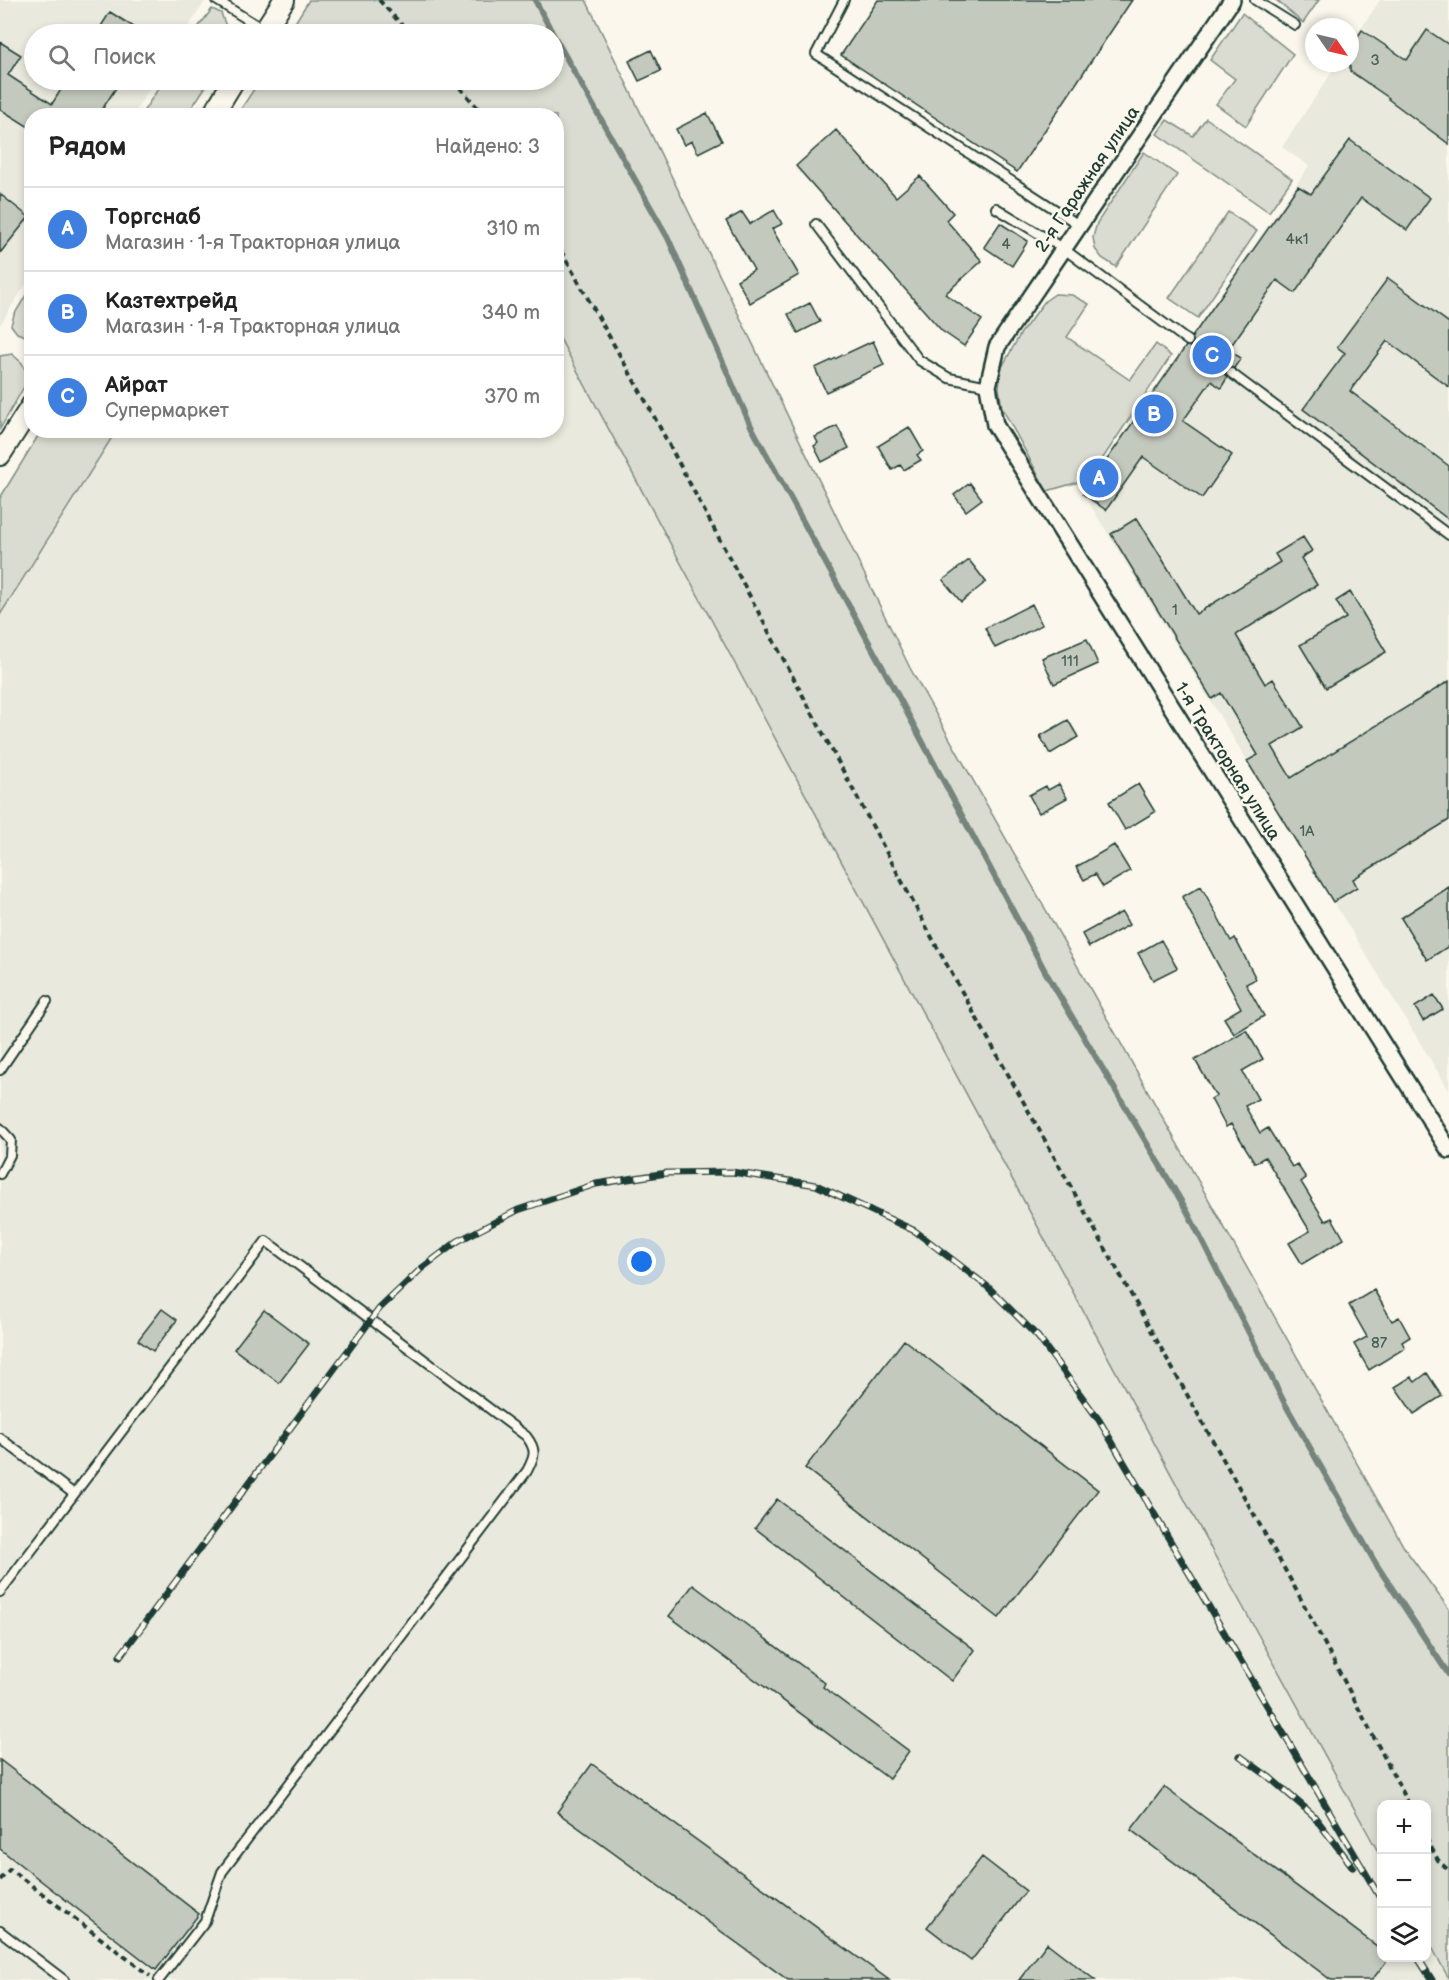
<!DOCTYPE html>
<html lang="ru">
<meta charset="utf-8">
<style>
:root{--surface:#fff;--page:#f6f6f6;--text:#222;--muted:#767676;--line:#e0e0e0;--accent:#2563eb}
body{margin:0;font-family:"Balsamiq Sans",sans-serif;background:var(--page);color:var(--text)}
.controls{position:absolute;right:18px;bottom:18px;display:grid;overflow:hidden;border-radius:12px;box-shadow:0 3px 9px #0003}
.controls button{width:54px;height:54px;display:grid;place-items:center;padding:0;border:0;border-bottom:2px solid var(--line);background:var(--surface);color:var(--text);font:30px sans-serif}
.compass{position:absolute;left:1305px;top:18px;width:54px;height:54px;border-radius:50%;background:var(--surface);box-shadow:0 3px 9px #0003;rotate:124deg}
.you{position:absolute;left:642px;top:1262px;width:21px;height:21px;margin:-15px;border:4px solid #fff;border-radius:50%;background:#1a73e8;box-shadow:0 0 0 9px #1a73e833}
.badge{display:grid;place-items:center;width:39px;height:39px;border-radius:50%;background:var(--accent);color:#fff;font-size:20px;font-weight:700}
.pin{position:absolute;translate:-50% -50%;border:3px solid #fff;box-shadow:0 2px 6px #0006}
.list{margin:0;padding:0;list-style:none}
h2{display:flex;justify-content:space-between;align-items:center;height:78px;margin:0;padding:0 24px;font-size:26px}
h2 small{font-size:20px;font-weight:400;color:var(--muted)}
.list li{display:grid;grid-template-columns:39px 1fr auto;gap:18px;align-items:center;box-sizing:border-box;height:84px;padding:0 24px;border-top:2px solid var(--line)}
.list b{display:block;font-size:22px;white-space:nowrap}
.list p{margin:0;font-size:20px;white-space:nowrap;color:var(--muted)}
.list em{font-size:20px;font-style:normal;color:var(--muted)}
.icon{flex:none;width:33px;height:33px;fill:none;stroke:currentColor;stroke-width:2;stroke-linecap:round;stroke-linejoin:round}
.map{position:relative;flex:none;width:1449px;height:1980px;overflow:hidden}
.search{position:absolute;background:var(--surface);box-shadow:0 3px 9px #0003;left:24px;top:24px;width:540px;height:66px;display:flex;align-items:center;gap:15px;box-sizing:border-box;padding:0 21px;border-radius:33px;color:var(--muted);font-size:22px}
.panel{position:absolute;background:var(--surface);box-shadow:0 3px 9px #0003;left:24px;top:108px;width:540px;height:330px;border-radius:24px}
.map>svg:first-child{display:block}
.built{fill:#eae9de}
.green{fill:#dbdcd1;stroke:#7d8c82;stroke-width:1.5}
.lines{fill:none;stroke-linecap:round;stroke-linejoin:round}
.stream{stroke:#74847b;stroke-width:6}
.building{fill:#c4c9be;stroke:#1f3d34;stroke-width:1.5}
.service-casing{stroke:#1f3d34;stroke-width:12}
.minor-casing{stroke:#1f3d34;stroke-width:20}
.tertiary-casing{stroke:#1f3d34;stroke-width:24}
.path{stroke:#1f3d34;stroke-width:4;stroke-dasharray:6 4.5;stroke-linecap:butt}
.service{stroke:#fbf7ec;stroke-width:8}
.minor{stroke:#fbf7ec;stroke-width:15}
.tertiary{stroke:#fbf7ec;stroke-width:20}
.rail-casing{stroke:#1f3d34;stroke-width:7}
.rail{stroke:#fbf7ec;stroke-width:4.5;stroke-dasharray:14;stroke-linecap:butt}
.labels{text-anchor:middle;stroke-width:5;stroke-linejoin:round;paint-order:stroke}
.number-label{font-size:15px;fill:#486056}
.street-label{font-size:18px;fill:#1f3d34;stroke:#fbf7ec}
</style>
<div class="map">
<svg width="1449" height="1980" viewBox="0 0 1449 1980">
<rect width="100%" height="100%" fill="#fbf7ec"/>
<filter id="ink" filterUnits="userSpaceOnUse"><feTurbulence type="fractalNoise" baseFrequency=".0167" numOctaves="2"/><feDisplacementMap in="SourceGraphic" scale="12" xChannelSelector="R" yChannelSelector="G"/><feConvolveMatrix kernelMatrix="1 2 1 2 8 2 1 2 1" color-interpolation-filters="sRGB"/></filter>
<g filter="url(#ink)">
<path class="built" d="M0 0H206L184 34H34V80H155L133 115 32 116 31 276 0 325Z
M1380 0H1449V1090L1083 493 1309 166 1282 147 1338 63H1350V45Z
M557 333 1222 1569 1381 1855 1382 1958H1426L1427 1936 1449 1976V1980H0V615L116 431 556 430Z"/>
<path class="green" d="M309 0H586L910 668 1405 1549 1449 1609V1979L1427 1938 1426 1804H1382L1381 1857 1222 1569 557 333 556 116 237 115 260 80H554V34H288Z
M1276 0H1319L1303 23Z
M212 9 221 13 227 29 226 34H193Z
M1242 13 1293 54 1246 126 1216 104 1235 79 1210 60Z
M164 80H210L187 115H141Z
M1206 118 1292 179 1269 212 1157 134 1167 120 1193 136Z
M1144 152 1177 175 1116 267 1102 258 1095 249 1093 237 1097 223Z
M1228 212 1257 231 1198 318 1169 298Z
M31 287V338L17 333 11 325 14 315Z
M1055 294 1072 295 1089 304 1067 337 1130 380 1156 344 1171 356 1089 479 1047 491 1002 408 999 388 1001 369 1021 333 1045 301Z
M12 354 22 363 29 378 0 429V356Z
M41 431H116L0 615V498Z"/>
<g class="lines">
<path class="stream" d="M535 0 553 34
M554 36 668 238 751 426 896 692 1046 973 1187 1211 1284 1402 1376 1564 1449 1675"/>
</g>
<path class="building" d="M878 0H1132L1017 172 841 55Z
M110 12 145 34H96Z
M1362 30 1407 60 1427 30 1449 45V144L1388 99 1389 98 1350 71V48Z
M0 42 21 55 8 75 52 104 67 80H121L98 116H32V129L0 109Z
M651 50 661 71 639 81 629 61Z
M707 113 722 141 698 153 692 141 684 145 676 129Z
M836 130 896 197 920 176 953 213 946 220 982 261 945 294 982 320 964 346 942 331 796 166Z
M1350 140 1430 198 1407 230 1361 198 1295 293 1277 280 1228 350 1241 358 1234 368 1229 367 1226 370 1225 375 1227 378 1221 388 1211 381 1183 421 1232 455 1202 498 1143 457 1106 510 1083 494 1186 346 1190 347 1193 344 1192 337 1298 186 1311 194Z
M0 194 29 217 0 253Z
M774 210 782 224 772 229 799 275 750 303 737 280 754 270 726 221 742 212 750 224Z
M1000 223 1028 241 1012 266 984 247Z
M1388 278 1449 323V387L1387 341 1350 391 1449 466V520L1303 409 1345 353 1337 347Z
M810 303 820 322 798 333 788 314Z
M873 341 884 365 826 392 815 368Z
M837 426 849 448 822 462 814 446 818 443 815 437Z
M909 427 923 451 917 455 921 460 904 470 900 465 892 470 878 446Z
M970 483 982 499 966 511 954 495Z
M1137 518 1196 614 1280 562 1275 554 1303 537 1312 551 1301 558 1317 585 1236 635 1265 684 1273 679 1303 727 1272 746 1291 778 1449 681V820L1353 879 1357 887 1333 902 1247 761 1258 755 1221 693 1212 699 1111 534Z
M969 560 986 582 961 602 943 580Z
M1350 592 1386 652 1326 688 1300 645 1346 618 1336 601Z
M1032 604 1042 625 995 648 985 628Z
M1087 639 1098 664 1054 684 1042 658Z
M1068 720 1078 737 1050 754 1040 736Z
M1059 784 1067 798 1039 813 1029 795 1046 786 1048 790Z
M1138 784 1155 812 1125 830 1109 802Z
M1114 845 1130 871 1103 887 1095 874 1084 880 1076 867Z
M1201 886 1231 941 1235 938 1256 979 1246 984 1264 1016 1234 1034 1224 1018 1241 1008 1182 897Z
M1449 887V946L1427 960 1401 918Z
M1122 912 1129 925 1089 947 1082 934Z
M1161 940 1177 968 1153 980 1138 953Z
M1434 995 1443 1009 1423 1021 1415 1007Z
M1246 1030 1263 1059 1242 1071 1258 1099 1245 1106 1260 1133 1268 1128 1292 1167 1297 1164 1306 1178 1301 1182 1325 1221 1332 1218 1344 1239 1302 1264 1289 1243 1310 1231 1265 1157 1255 1163 1231 1124 1226 1127 1211 1099 1216 1096 1195 1060Z
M1374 1290 1392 1321 1399 1317 1410 1337 1402 1342 1405 1348 1369 1370 1354 1344 1367 1337 1349 1305Z
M162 1309 177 1320 153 1351 138 1340Z
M264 1310 309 1344 279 1383 234 1349Z
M904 1340 1098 1490 999 1618 805 1468Z
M1427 1373 1442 1396 1414 1414 1395 1387 1411 1377 1415 1382Z
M777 1499 975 1650 952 1681 755 1528Z
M693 1585 825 1683 823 1687 909 1751 889 1779 669 1616Z
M0 1760 199 1914 156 1970 0 1849Z
M592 1764 889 1980H788L557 1812Z
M1164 1787 1382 1950V1958H1389L1372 1980H1331L1131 1830Z
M982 1857 1026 1891 971 1961 927 1927Z
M1047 1943 1095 1980H1019Z"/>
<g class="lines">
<defs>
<path id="service" d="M216 0 263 29
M844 0 816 54 1079 225
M1255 0 1295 25
M996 208 1064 249 1188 341
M816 224 919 360 949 378 988 386
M1231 373 1449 535
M0 1070 47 1001
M0 1128 11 1140 10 1155 0 1174
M0 1438 74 1494
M0 1592 266 1241 526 1436C537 1450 535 1456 527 1471L222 1872 205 1921 159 1980
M0 1931 64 1980"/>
<path id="minor" d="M1232 0 997 347 988 386 995 425 1449 1150"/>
<path id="tertiary" d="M262 34 284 0
M212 116 234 80
M0 455 32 405"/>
</defs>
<use href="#service" class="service-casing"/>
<use href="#minor" class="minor-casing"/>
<use href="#tertiary" class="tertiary-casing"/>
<path class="path" d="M379 0 410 34
M453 80 485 116
M556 242 649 407 938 949 1294 1586 1409 1804
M1426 1838 1438 1860 1449 1871
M0 1880 10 1869 150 1976"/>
<use href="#service" class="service"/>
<use href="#minor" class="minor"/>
<use href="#tertiary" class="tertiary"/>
<defs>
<path id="rail" d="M120 1656 379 1309 422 1268 458 1241 518 1210 596 1184 667 1173 732 1172 816 1185 915 1231 988 1287 1038 1337 1099 1420 1382 1901
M1240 1756 1269 1777 1313 1815 1353 1867
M1418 1958 1432 1980"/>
</defs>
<use href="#rail" class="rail-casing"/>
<use href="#rail" class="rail"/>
</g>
</g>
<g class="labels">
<g class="number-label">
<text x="1375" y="65">3</text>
<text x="1297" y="244">4к1</text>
<text x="1006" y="249">4</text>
<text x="1175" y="615">1</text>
<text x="1070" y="666">111</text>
<text x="1307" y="836">1А</text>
<text x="1379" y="1348">87</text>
</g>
<g class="street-label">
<text transform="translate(1087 179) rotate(-56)" y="6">2-я Гаражная улица</text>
<text transform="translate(1228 761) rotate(58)" y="6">1-я Тракторная улица</text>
</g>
</g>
</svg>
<div class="controls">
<button>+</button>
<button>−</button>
<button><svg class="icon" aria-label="layers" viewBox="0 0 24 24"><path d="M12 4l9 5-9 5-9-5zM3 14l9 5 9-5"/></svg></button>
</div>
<svg class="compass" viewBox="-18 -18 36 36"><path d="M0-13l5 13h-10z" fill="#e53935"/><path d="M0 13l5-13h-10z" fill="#767676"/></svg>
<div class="you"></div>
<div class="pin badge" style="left:1099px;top:478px;background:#3f7fe0">A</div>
<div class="pin badge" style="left:1154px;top:414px;background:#3f7fe0">B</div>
<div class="pin badge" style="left:1212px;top:355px;background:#3f7fe0">C</div>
<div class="search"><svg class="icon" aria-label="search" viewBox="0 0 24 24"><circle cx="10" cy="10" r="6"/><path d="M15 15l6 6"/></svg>Поиск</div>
<section class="panel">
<h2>Рядом<small>Найдено: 3</small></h2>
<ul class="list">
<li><span class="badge" style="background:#3f7fe0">A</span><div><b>Торгснаб</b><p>Магазин · 1-я Тракторная улица</p></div><em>310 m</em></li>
<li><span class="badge" style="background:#3f7fe0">B</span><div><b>Казтехтрейд</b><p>Магазин · 1-я Тракторная улица</p></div><em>340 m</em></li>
<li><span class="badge" style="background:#3f7fe0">C</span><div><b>Айрат</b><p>Супермаркет</p></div><em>370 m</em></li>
</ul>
</section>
</div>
